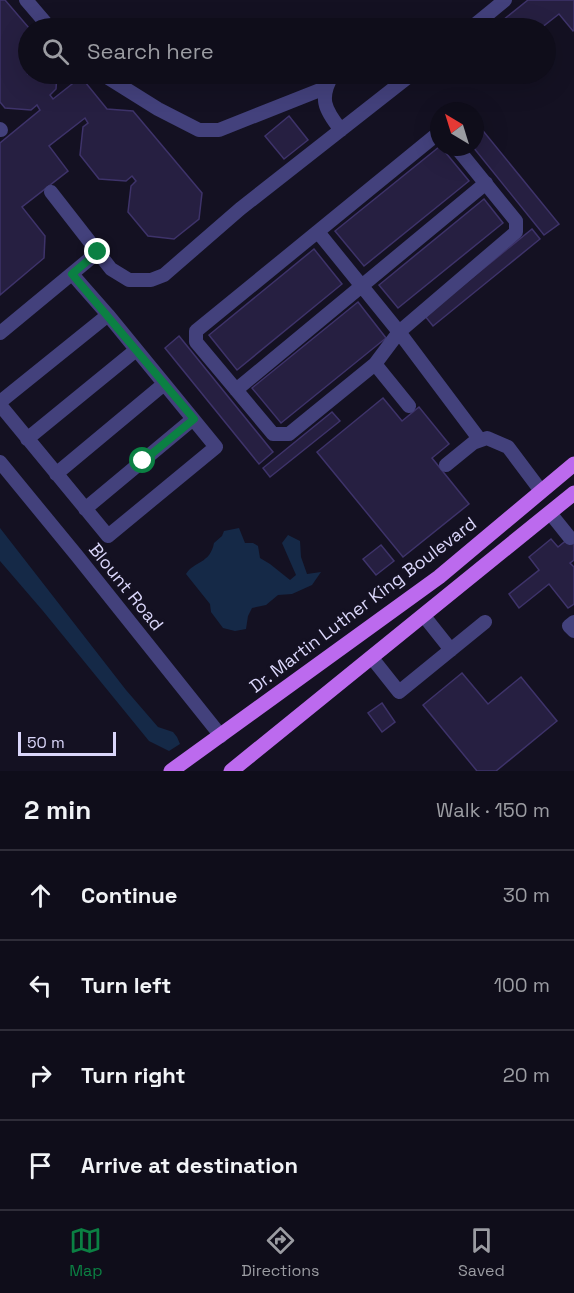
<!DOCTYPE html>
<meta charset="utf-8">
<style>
:root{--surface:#0f0d1a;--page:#1d1b27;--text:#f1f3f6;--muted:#9b9ca2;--line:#2f2d39;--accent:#0b8043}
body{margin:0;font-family:"Space Grotesk",sans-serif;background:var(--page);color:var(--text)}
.compass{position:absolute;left:430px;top:102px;width:54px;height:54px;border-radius:50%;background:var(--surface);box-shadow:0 6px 24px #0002;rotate:322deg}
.scale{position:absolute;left:18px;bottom:15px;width:98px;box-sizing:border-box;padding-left:6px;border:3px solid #dad6fa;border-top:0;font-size:16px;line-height:21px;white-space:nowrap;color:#dad6fa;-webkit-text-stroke:4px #141122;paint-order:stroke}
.stop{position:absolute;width:18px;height:18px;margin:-14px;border:4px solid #0b8043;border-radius:50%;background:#fff}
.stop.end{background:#0b8043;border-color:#fff;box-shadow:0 2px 6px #0008}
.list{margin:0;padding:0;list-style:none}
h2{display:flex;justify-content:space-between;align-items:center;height:78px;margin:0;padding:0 24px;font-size:26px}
h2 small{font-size:20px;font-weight:400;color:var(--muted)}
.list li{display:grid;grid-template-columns:39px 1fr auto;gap:18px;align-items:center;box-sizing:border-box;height:90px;padding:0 24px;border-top:2px solid var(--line)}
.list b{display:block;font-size:22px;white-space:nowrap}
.list em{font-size:20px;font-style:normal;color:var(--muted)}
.icon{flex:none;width:33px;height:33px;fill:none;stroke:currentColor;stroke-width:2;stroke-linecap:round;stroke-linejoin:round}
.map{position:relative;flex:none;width:574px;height:771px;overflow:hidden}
.search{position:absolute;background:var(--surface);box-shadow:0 6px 24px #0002;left:18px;right:18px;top:18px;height:66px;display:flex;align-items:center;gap:15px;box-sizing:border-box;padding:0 21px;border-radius:33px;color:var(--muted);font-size:22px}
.sheet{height:438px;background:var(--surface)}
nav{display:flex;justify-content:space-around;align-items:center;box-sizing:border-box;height:84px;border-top:2px solid var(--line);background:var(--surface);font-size:16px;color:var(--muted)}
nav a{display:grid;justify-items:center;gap:3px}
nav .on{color:var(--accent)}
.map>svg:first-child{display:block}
.water{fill:#152947}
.building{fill:#261f41;stroke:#3e336a;stroke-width:1.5}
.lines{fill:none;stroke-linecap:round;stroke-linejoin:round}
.minor{stroke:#43417c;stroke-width:14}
.major{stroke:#bc6aee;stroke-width:15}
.route{stroke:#0b8043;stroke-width:8}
.labels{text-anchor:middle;stroke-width:6;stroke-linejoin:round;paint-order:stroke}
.street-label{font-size:18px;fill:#dad6fa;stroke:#141122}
</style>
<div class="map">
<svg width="574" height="771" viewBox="0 0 574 771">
<rect width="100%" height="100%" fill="#141122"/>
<path class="water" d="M0 528 126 690 158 727 173 732 177 737 180 744 169 751 149 741 43 611 0 561Z
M239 528 245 543H253L258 546 260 558 270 564 290 580 296 575 282 543 288 535 300 541 301 557 307 574 321 572 312 585 292 594 278 595 266 605 252 608 248 616 246 629 235 631 223 628 211 612 210 604 186 574C194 561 210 564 214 543L222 536 224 531Z"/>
<path class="building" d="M0 0H5L29 28 28 74H57L56 89 50 95 53 99 81 77 107 109 133 111 202 193 199 219 174 239 148 236 128 212 131 186 136 181 132 176 126 181 99 179 80 155 83 127 88 123 85 118 49 146 68 171 22 207 45 236 44 258 0 295V143L40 110 37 105 31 110 5 108 0 102Z
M528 0H574V30L573 31 559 14 541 28H493Z
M289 116 308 140 284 159 265 136Z
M475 121 559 224 544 235 473 147H475Z
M439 147H441L469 181 364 266 335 231Z
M484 199 503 223 398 308 379 285Z
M532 229 540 239 433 326 425 316Z
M314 249 342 284 237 370 209 335Z
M358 302 386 338 281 423 252 388Z
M179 336 273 452 259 464 165 348Z
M383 398 402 421 419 407 449 444 432 458 469 504 403 557 317 452Z
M332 412 340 421 270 477 263 468Z
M574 534V560L570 563 574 567V604L568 608 549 584 519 608 509 594 539 570 529 557 551 539 558 547Z
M381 545 394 561 376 575 363 559Z
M462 673 488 704 521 677 557 721 496 771H477L423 705Z
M382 703 395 722 382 732 368 713Z"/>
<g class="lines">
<path class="minor" d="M26 0 50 28
M471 28 505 0
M102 74 158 109 199 130H219L325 88
M333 74C319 98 324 109 341 130
M0 129 1 130
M439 136 436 135 196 331V342L273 434H289L375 364 399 332 516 232V221L456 147
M51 192 111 269 129 280H151L164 275 240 209 412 74
M318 232 399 332 480 440
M72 274 108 315
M0 333 98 252
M375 364 409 406
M236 390 486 183
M0 402 108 315 216 447 108 536 0 405
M27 439 136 350
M0 462 78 557 221 736
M446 465 473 443 487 438 508 447 541 491
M56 474 164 384
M85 509 193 419
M550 513 570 538
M424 616 451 650
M574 622 569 626 574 631
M372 658 399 692 485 622"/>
<path class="major" d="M171 771 439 577 574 464
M231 771 574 493"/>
</g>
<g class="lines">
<path class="route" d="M98 252 72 274 194 419 143 461"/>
</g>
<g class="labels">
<g class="street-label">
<text transform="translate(126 587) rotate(51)" y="6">Blount Road</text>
<text transform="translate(363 605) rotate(-37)" y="6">Dr. Martin Luther King Boulevard</text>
</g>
</g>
</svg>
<svg class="compass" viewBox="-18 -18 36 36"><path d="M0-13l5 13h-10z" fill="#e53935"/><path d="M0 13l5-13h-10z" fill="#9b9ca2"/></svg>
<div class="scale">50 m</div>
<div class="stop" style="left:143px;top:461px"></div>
<div class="stop end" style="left:98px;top:252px"></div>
<div class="search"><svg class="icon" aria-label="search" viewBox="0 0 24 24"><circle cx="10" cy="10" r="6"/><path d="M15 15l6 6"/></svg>Search here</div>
</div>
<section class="sheet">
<h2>2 min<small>Walk · 150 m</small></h2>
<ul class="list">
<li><svg class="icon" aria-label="ahead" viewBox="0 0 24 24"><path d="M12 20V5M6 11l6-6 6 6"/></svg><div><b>Continue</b></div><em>30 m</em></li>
<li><svg class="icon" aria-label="left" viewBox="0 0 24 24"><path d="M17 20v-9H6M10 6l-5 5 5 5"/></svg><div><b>Turn left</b></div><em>100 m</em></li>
<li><svg class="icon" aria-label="right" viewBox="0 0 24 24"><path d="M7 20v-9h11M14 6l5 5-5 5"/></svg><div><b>Turn right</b></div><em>20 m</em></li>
<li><svg class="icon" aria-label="arrive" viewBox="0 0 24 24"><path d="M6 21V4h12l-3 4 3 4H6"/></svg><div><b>Arrive at destination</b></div></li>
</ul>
</section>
<nav>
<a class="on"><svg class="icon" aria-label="map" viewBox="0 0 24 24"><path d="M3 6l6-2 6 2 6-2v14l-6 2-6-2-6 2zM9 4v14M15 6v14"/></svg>Map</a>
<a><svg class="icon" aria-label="directions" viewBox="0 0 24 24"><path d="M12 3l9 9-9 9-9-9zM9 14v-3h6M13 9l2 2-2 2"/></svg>Directions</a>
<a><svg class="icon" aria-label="saved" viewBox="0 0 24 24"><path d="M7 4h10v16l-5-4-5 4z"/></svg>Saved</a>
</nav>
